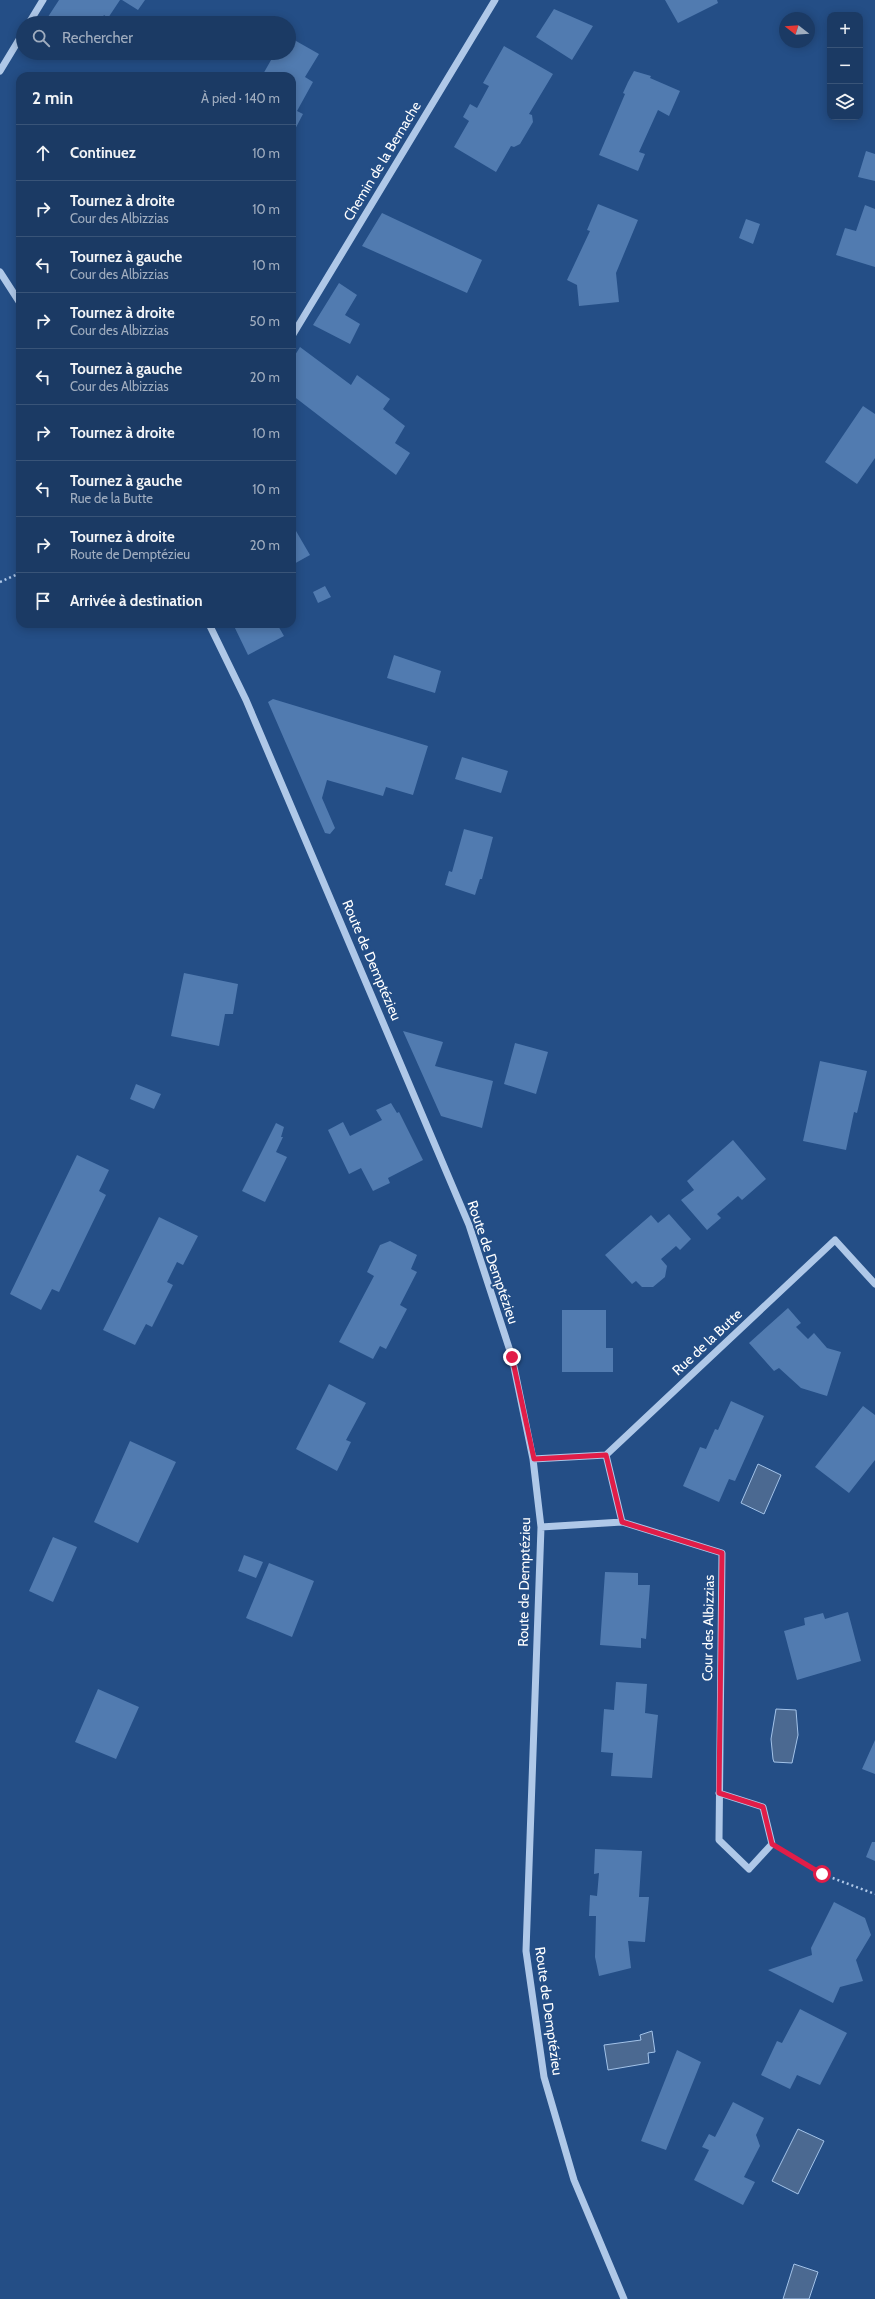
<!DOCTYPE html>
<html lang="fr">
<meta charset="utf-8">
<style>
:root{--surface:#1b3a64;--page:#24416a;--text:#f1f3f6;--muted:#a0adbf;--line:#395478}
body{margin:0;font-family:Cabin,sans-serif;background:var(--page);color:var(--text)}
.controls{position:absolute;right:12px;top:12px;display:grid;overflow:hidden;border-radius:8px;box-shadow:0 2px 10px #0003}
.controls button{width:36px;height:36px;display:grid;place-items:center;padding:0;border:0;border-bottom:1px solid var(--line);background:var(--surface);color:var(--text);font:20px sans-serif}
.compass{position:absolute;left:779px;top:12px;width:36px;height:36px;border-radius:50%;background:var(--surface);box-shadow:0 2px 10px #0003;rotate:287deg}
.stop{position:absolute;width:12px;height:12px;margin:-9px;border:3px solid #e11d48;border-radius:50%;background:#fff}
.stop.end{background:#e11d48;border-color:#fff;box-shadow:0 1px 4px #0008}
.list{margin:0;padding:0;list-style:none}
h2{display:flex;justify-content:space-between;align-items:center;height:52px;margin:0;padding:0 16px;font-size:17px}
h2 small{font-size:13px;font-weight:400;color:var(--muted)}
.list li{display:grid;grid-template-columns:26px 1fr auto;gap:12px;align-items:center;box-sizing:border-box;height:56px;padding:0 16px;border-top:1px solid var(--line)}
.list b{display:block;font-size:15px;white-space:nowrap}
.list p{margin:0;font-size:13px;white-space:nowrap;color:var(--muted)}
.list em{font-size:13px;font-style:normal;color:var(--muted)}
.icon{flex:none;width:22px;height:22px;fill:none;stroke:currentColor;stroke-width:2;stroke-linecap:round;stroke-linejoin:round}
.map{position:relative;flex:none;width:875px;height:2299px;overflow:hidden}
.search{position:absolute;background:var(--surface);box-shadow:0 2px 10px #0003;left:16px;top:16px;width:280px;height:44px;display:flex;align-items:center;gap:10px;box-sizing:border-box;padding:0 14px;border-radius:22px;color:var(--muted);font-size:15px}
.panel{position:absolute;background:var(--surface);box-shadow:0 2px 10px #0003;left:16px;top:72px;width:280px;height:556px;border-radius:12px}
.map>svg:first-child{display:block}
.water{fill:#4b6991;stroke:#a3c3e9}
.building{fill:#517bb0}
.lines{fill:none;stroke-linecap:round;stroke-linejoin:round}
.path{stroke:#afc8e8;stroke-width:2.5;stroke-dasharray:2 3;stroke-linecap:butt}
.minor{stroke:#afc8e8;stroke-width:7}
.route{stroke:#e11d48;stroke-width:5}
.labels{text-anchor:middle;stroke-width:4;stroke-linejoin:round;paint-order:stroke}
.street-label{font-size:14px;fill:#fff;stroke:#244e86}
</style>
<div class="map">
<svg width="875" height="2299" viewBox="0 0 875 2299">
<rect width="100%" height="100%" fill="#244e86"/>
<path class="water" d="M758 1464 781 1475 764 1514 741 1503Z
M776 1709 796 1710 798 1735 792 1763 774 1762 773 1759 771 1739Z
M652 2031 655 2052 648 2053 649 2063 608 2070 604 2045 641 2040 640 2035Z
M798 2129 824 2141 798 2194 772 2181Z
M794 2264 818 2272 809 2299H783Z"/>
<path class="building" d="M59 0H120L108 18 104 15 99 23H44Z
M122 0H145L138 10Z
M665 0H717L718 3 678 23Z
M554 9 593 26 572 60 536 37Z
M289 37 319 54 305 77 313 82 297 111 303 114 292 135V76H262L275 53H289Z
M504 46 553 74 529 114 532 115 533 122 520 144 514 147 511 146 496 172 454 147 469 121 463 117 470 104 477 108 489 86 483 83Z
M634 71 651 76 650 78 680 91 669 116 658 110 639 152 645 154 638 171 599 155 625 94 623 93 628 82Z
M866 151 875 154V181L858 177Z
M598 204 638 220 616 273 619 302 579 306 577 285 567 280 590 231 587 230Z
M865 205 875 209V267L836 255 845 228 856 231Z
M382 213 482 260 467 293 362 246Z
M746 219 760 224 753 244 739 238Z
M339 283 357 295 345 315 360 324 350 344 313 325Z
M300 347 351 385 357 375 390 399 383 409 405 426 395 443 410 453 396 475 292 395V360Z
M863 406 875 414V458L857 484 825 462Z
M296 531 310 555 292 565V533Z
M325 586 331 597 318 603 313 592Z
M233 624H277L284 636 248 655Z
M394 655 441 671 435 693 387 678Z
M273 699 428 746 413 795 386 787 383 796 327 780 322 798 335 828 330 834 325 833 268 702Z
M462 757 508 771 501 793 455 779Z
M464 829 493 837 482 879H480L475 895 445 885 449 871 452 872Z
M184 973 238 984 233 1014H225L219 1046 171 1036Z
M403 1031 443 1042 435 1066 493 1081 482 1128 441 1116Z
M515 1043 548 1052 536 1094 504 1084Z
M820 1061 867 1071 857 1113 854 1112 846 1150 803 1141Z
M136 1084 161 1094 154 1109 130 1099Z
M391 1103 397 1113 399 1112 423 1160 388 1178 390 1183 373 1191 361 1168 349 1174 328 1130 343 1122 350 1136 382 1120 376 1110Z
M276 1123 284 1127 281 1137H283L276 1152 287 1157 265 1202 242 1191Z
M733 1140 766 1179 742 1200 738 1196 717 1214 721 1218 707 1230 681 1200 694 1190 687 1181Z
M77 1155 109 1170 99 1191 106 1195 59 1292 52 1289 41 1310 10 1294Z
M669 1214 691 1239 680 1250 676 1246 661 1259 667 1266 665 1277 653 1287H642L636 1281 632 1284 605 1255 651 1215 658 1223Z
M159 1217 198 1236 183 1265 177 1262 167 1282 173 1285 152 1327 146 1324 135 1345 103 1330Z
M390 1241 417 1255 411 1269 417 1272 400 1305 407 1309 386 1349 380 1346 373 1359 339 1342 374 1276 367 1272 380 1245Z
M788 1308 801 1323 796 1327 808 1339 814 1333 827 1348 841 1352 827 1396 801 1388 779 1368 774 1371 749 1343Z
M562 1310H606V1348H613V1372H562Z
M329 1384 366 1403 346 1440 351 1442 337 1471 296 1449Z
M731 1401 764 1416 735 1481 729 1479 719 1502 683 1486 700 1447 706 1449 715 1429 718 1430Z
M863 1406 875 1415V1460L849 1493 815 1467Z
M130 1441 176 1462 138 1543 94 1522Z
M53 1537 77 1547 53 1602 29 1591Z
M244 1555 263 1562 256 1578 238 1571Z
M269 1563 314 1581 292 1637 246 1618Z
M605 1572 638 1573V1585H650L646 1639 641 1638V1648L600 1645Z
M848 1612 861 1661 797 1680 784 1631 805 1625 804 1618 823 1613 825 1619Z
M616 1682 647 1684 645 1713 658 1715 652 1778 611 1776 613 1753 601 1752 604 1709 614 1710Z
M98 1689 139 1707 116 1759 75 1742Z
M875 1740V1774L862 1769Z
M872 1842H875V1861L866 1857Z
M595 1849 642 1851 639 1897H649L645 1942 628 1941 631 1968 599 1976 595 1957 596 1916H589L590 1895 597 1896 599 1873 594 1874Z
M834 1902 865 1918 871 1935 856 1960 863 1981 840 1987 833 2003 768 1970 812 1955 811 1948Z
M800 2009 847 2033 820 2085 797 2075 790 2089 761 2075 777 2041 782 2043Z
M677 2050 701 2062 666 2150 641 2141Z
M733 2102 764 2118 756 2135 760 2146 744 2177 755 2182 743 2205 694 2180 709 2150 702 2147 709 2134 715 2137Z"/>
<g class="lines">
<path class="path" d="M0 582 20 573
M789 1854 822 1874 875 1894"/>
<path class="minor" d="M29 23 43 0
M0 71 23 33
M0 272 20 303
M292 336 495 0
M209 624 246 700 469 1225 512 1357 533 1459 541 1527 526 1951 544 2077 574 2180 624 2299
M606 1455 622 1522
M533 1459 606 1455 835 1240 875 1284
M541 1527 622 1522 722 1553 719 1840 749 1869 772 1844 763 1807 719 1793"/>
</g>
<g class="lines">
<path class="route" d="M512 1357 534 1459 606 1455 622 1522 722 1553 719 1793 763 1807 772 1844 822 1874"/>
</g>
<g class="labels">
<g class="street-label">
<text transform="translate(382 161) rotate(-59)" y="5">Chemin de la Bernache</text>
<text transform="translate(372 960) rotate(67)" y="5">Route de Demptézieu</text>
<text transform="translate(493 1262) rotate(71)" y="5">Route de Demptézieu</text>
<text transform="translate(707 1342) rotate(-43)" y="5">Rue de la Butte</text>
<text transform="translate(524 1582) rotate(-89)" y="5">Route de Demptézieu</text>
<text transform="translate(708 1628) rotate(-89)" y="5">Cour des Albizzias</text>
<text transform="translate(549 2011) rotate(82)" y="5">Route de Demptézieu</text>
</g>
</g>
</svg>
<div class="controls">
<button>+</button>
<button>−</button>
<button><svg class="icon" aria-label="layers" viewBox="0 0 24 24"><path d="M12 4l9 5-9 5-9-5zM3 14l9 5 9-5"/></svg></button>
</div>
<svg class="compass" viewBox="-18 -18 36 36"><path d="M0-13l5 13h-10z" fill="#e53935"/><path d="M0 13l5-13h-10z" fill="#a0adbf"/></svg>
<div class="stop" style="left:822px;top:1874px"></div>
<div class="stop end" style="left:512px;top:1357px"></div>
<div class="search"><svg class="icon" aria-label="search" viewBox="0 0 24 24"><circle cx="10" cy="10" r="6"/><path d="M15 15l6 6"/></svg>Rechercher</div>
<section class="panel">
<h2>2 min<small>À pied · 140 m</small></h2>
<ul class="list">
<li><svg class="icon" aria-label="ahead" viewBox="0 0 24 24"><path d="M12 20V5M6 11l6-6 6 6"/></svg><div><b>Continuez</b></div><em>10 m</em></li>
<li><svg class="icon" aria-label="right" viewBox="0 0 24 24"><path d="M7 20v-9h11M14 6l5 5-5 5"/></svg><div><b>Tournez à droite</b><p>Cour des Albizzias</p></div><em>10 m</em></li>
<li><svg class="icon" aria-label="left" viewBox="0 0 24 24"><path d="M17 20v-9H6M10 6l-5 5 5 5"/></svg><div><b>Tournez à gauche</b><p>Cour des Albizzias</p></div><em>10 m</em></li>
<li><svg class="icon" aria-label="right" viewBox="0 0 24 24"><path d="M7 20v-9h11M14 6l5 5-5 5"/></svg><div><b>Tournez à droite</b><p>Cour des Albizzias</p></div><em>50 m</em></li>
<li><svg class="icon" aria-label="left" viewBox="0 0 24 24"><path d="M17 20v-9H6M10 6l-5 5 5 5"/></svg><div><b>Tournez à gauche</b><p>Cour des Albizzias</p></div><em>20 m</em></li>
<li><svg class="icon" aria-label="right" viewBox="0 0 24 24"><path d="M7 20v-9h11M14 6l5 5-5 5"/></svg><div><b>Tournez à droite</b></div><em>10 m</em></li>
<li><svg class="icon" aria-label="left" viewBox="0 0 24 24"><path d="M17 20v-9H6M10 6l-5 5 5 5"/></svg><div><b>Tournez à gauche</b><p>Rue de la Butte</p></div><em>10 m</em></li>
<li><svg class="icon" aria-label="right" viewBox="0 0 24 24"><path d="M7 20v-9h11M14 6l5 5-5 5"/></svg><div><b>Tournez à droite</b><p>Route de Demptézieu</p></div><em>20 m</em></li>
<li><svg class="icon" aria-label="arrive" viewBox="0 0 24 24"><path d="M6 21V4h12l-3 4 3 4H6"/></svg><div><b>Arrivée à destination</b></div></li>
</ul>
</section>
</div>
